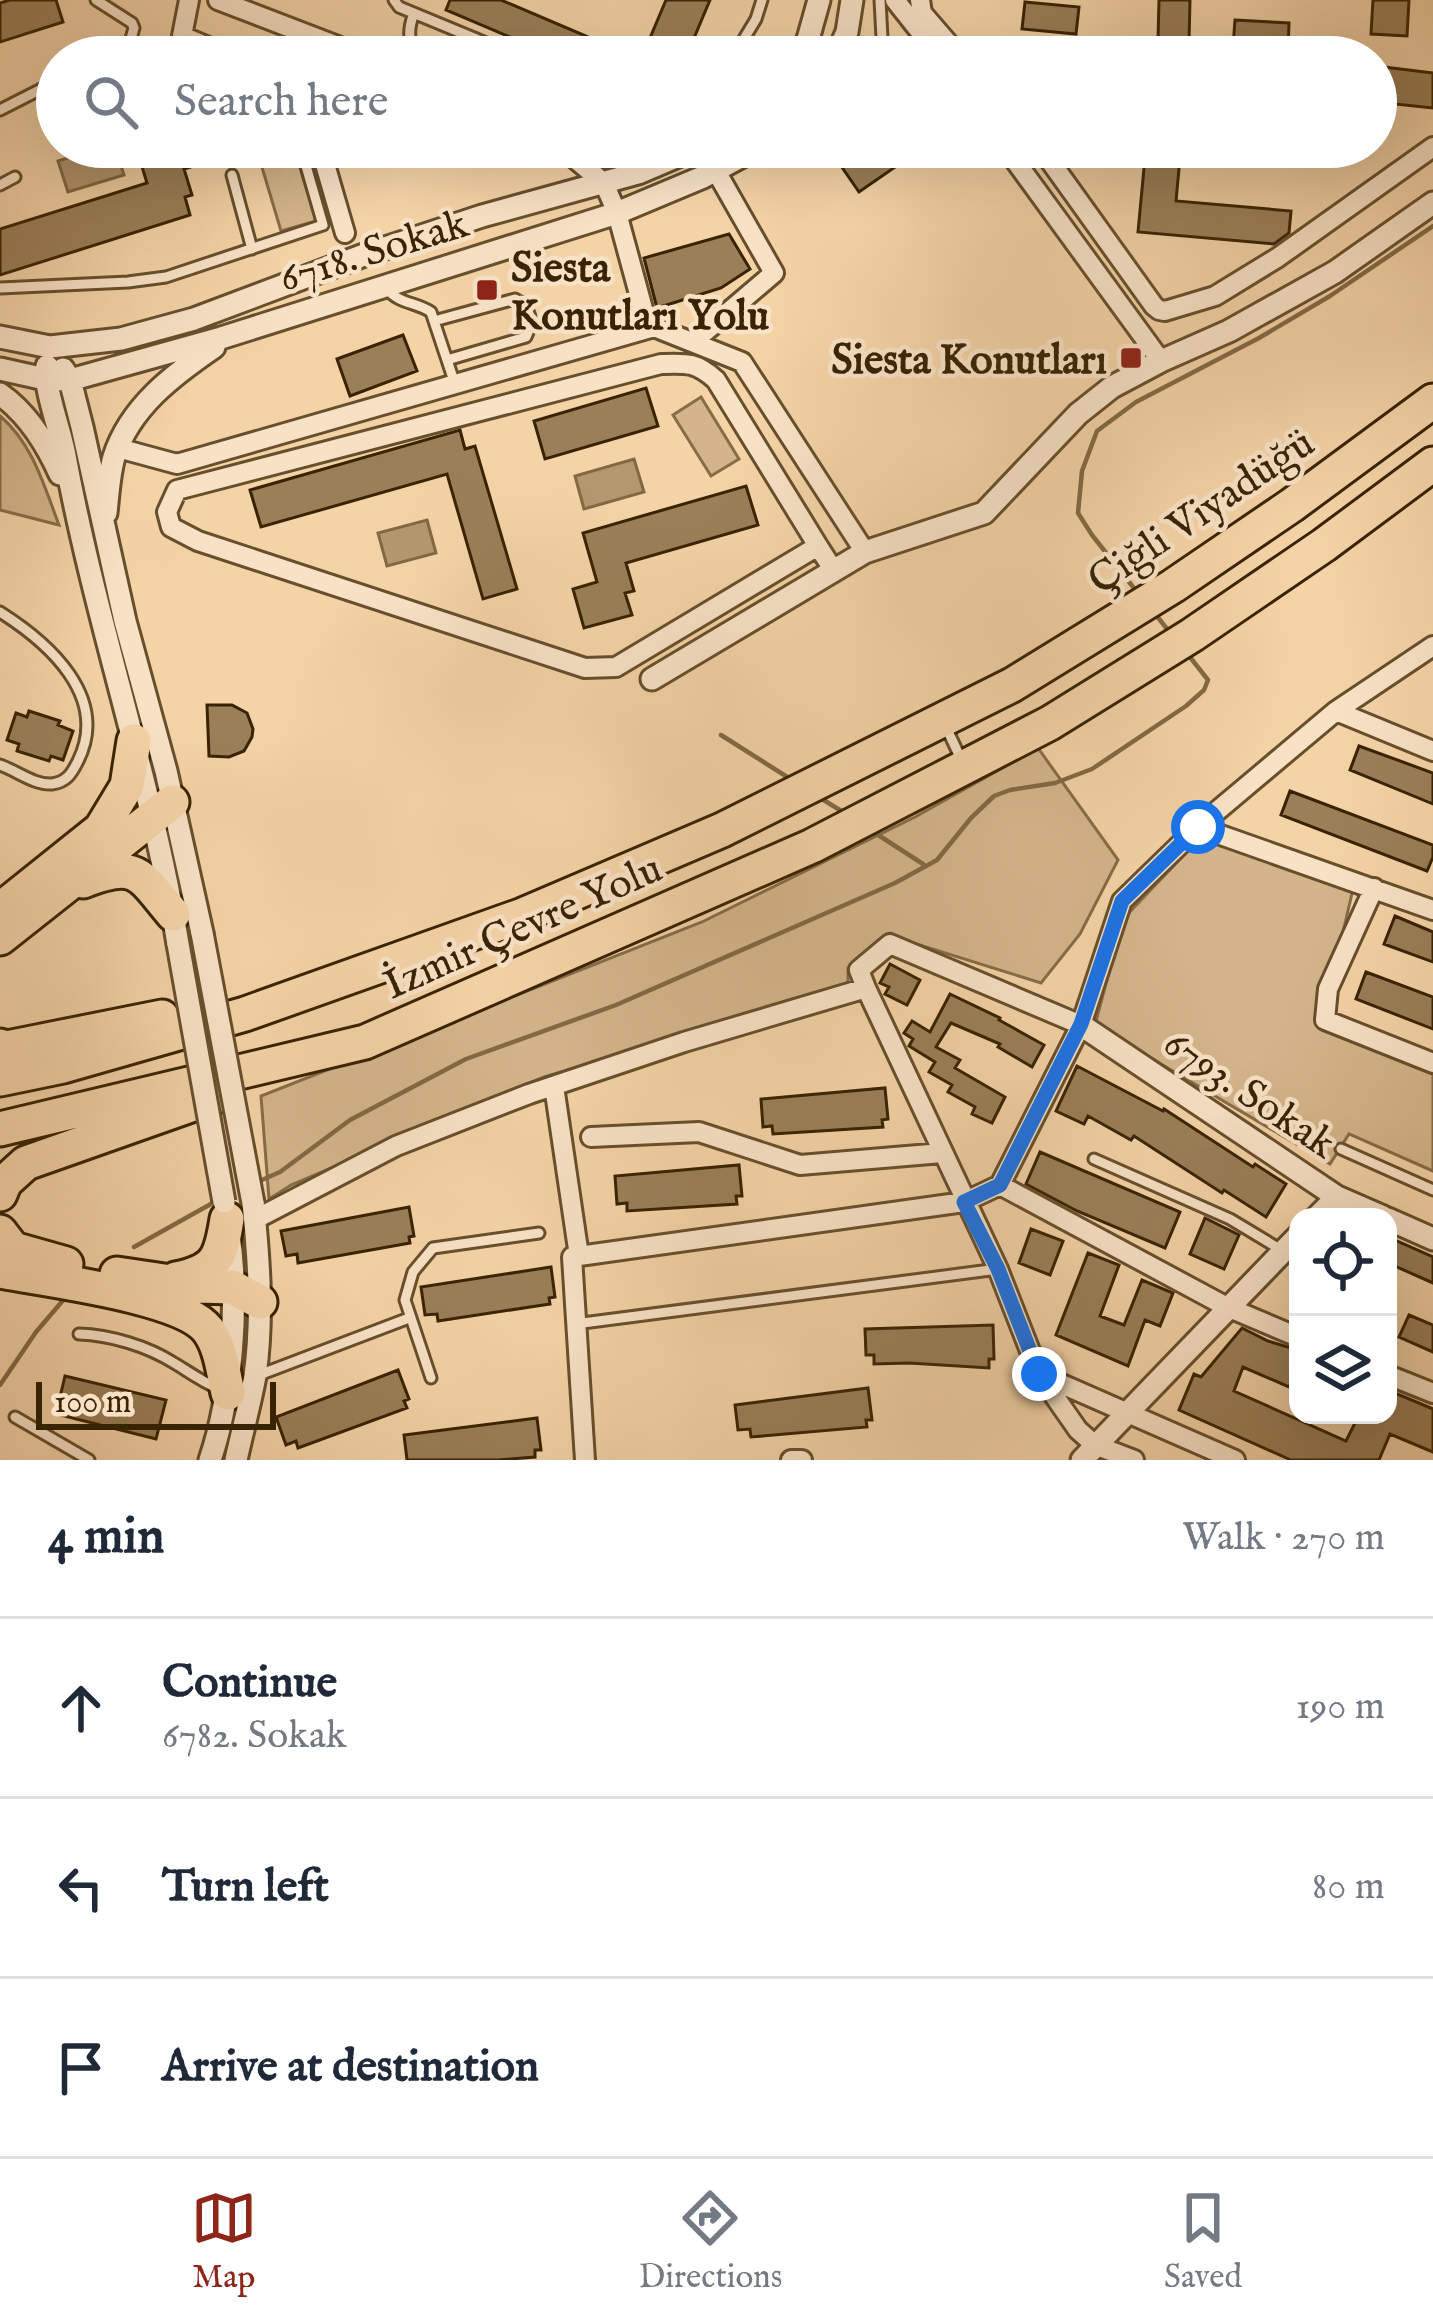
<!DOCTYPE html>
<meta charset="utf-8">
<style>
:root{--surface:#fff;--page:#f6f6f7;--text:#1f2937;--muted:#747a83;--line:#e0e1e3;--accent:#8f2418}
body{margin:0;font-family:"IM FELL English",serif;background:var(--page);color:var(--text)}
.controls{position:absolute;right:36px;bottom:36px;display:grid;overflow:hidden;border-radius:24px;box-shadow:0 12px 48px #0002}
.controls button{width:108px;height:108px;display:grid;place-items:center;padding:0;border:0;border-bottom:3px solid var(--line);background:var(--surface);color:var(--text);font:60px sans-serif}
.scale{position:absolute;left:36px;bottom:30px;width:240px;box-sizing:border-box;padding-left:12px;border:6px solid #382303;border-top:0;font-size:33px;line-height:42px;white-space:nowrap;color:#382303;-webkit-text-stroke:9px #f8e2c6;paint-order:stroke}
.stop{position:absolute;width:36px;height:36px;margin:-27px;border:9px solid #1a73e8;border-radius:50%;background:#fff}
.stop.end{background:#1a73e8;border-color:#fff;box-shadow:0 3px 12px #0008}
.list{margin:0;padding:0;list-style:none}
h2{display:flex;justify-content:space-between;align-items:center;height:156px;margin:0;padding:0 48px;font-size:51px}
h2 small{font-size:39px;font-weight:400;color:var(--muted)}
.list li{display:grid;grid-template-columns:78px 1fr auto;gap:36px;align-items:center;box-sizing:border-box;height:180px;padding:0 48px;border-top:3px solid var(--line)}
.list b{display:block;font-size:45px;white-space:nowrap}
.list p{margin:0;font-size:39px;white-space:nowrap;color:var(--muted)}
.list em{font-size:39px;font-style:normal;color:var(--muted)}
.icon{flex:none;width:66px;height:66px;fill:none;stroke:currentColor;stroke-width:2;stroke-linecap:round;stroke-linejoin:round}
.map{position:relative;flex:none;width:1433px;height:1460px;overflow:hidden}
.search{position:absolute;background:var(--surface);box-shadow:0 12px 48px #0002;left:36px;right:36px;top:36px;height:132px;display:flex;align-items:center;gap:30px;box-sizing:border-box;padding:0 42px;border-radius:66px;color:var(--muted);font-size:45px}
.sheet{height:696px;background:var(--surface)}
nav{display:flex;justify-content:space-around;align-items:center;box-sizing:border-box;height:168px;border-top:3px solid var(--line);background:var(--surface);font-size:33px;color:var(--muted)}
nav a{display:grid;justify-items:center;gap:6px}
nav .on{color:var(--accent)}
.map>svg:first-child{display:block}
.green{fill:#d4b58b;stroke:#866c47;stroke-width:3}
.water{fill:#b4976f;stroke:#826944;stroke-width:3}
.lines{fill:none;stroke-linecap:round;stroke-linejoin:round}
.stream{stroke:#826944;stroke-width:4.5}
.building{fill:#9a7f58;stroke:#382303;stroke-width:3}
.service-casing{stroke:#674f2c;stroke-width:15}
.minor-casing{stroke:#674f2c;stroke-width:24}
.tertiary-casing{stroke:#674f2c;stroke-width:27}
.motorway-casing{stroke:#382303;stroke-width:39}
.service{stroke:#f8e2c6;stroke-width:9}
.minor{stroke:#f8e2c6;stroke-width:18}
.tertiary{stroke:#f8e2c6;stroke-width:21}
.motorway{stroke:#f4d3a7;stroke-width:33}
.tertiary-bridge-casing{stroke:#674f2c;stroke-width:27;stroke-linecap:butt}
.tertiary-bridge{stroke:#f8e2c6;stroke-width:21}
.route{stroke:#1a73e8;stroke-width:15}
.poi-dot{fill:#8f2418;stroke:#f8e2c6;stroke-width:4.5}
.labels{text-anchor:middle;stroke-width:9;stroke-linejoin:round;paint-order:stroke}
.street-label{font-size:42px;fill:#382303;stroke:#f8e2c6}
.poi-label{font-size:42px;font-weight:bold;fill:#382303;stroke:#f8e2c6;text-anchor:start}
</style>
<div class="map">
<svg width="1433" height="1460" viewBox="0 0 1433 1460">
<rect width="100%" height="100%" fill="#f4d3a7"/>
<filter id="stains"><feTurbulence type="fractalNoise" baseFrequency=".00167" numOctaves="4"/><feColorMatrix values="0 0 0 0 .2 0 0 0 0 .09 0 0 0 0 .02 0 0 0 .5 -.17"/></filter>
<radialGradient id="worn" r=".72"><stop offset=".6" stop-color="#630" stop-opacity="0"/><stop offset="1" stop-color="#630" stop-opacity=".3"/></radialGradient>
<path class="green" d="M296 154 316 221 281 231 261 164Z
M701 397 739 459 711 476 673 415Z
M0 416C33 444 44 486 59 525L0 510Z
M1038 748 1118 860 1080 934 1041 983 894 937 848 968V989L544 1077 291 1185 269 1199 261 1096 702 922 915 817Z
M1203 835 1353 889 1322 1023 1433 1071V1171L1349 1134 1330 1164 1095 1025 1123 919Z"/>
<path class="water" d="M103 147H115L124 175 68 192 58 161Z
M634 459 644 492 584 509 575 476Z
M427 520 436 553 387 566 378 533Z"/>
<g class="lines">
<path class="stream" d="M1137 592 1092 535 1078 513 1082 471 1097 431 1136 402 1259 338 1330 296 1433 226
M1156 615 1171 634
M721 735 792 780
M817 796 843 812
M872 831 923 864
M255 1183 280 1172 350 1120 466 1059 616 1005 895 883 937 860 971 818 994 796 1010 790 1055 783 1092 769 1186 706 1204 690 1208 680 1186 652
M134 1247 218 1200
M0 1385 36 1332 65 1298"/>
</g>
<path class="building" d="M10 0H56L63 22 0 42V3Z
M450 0H501L635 57H557L446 10Z
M666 0H710L686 57H642Z
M1159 0H1190L1189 42 1158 41Z
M1373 0H1409L1407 36 1371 34Z
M1025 2 1079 7 1076 34 1022 29Z
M1235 20 1289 23 1288 50 1233 47Z
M1376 66 1433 73V108L1376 102Z
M136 147H243L244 150 184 169 192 195 185 197 190 215 0 275V229L147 183Z
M828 147H924L859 192Z
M1146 147H1181L1176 201 1291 211 1289 233 1274 244 1138 232Z
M729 234 750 269 721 288 657 308 644 258Z
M403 335 417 371 350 396 337 359Z
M646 388 658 426 545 459 534 421Z
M460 430 465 449 475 446 517 589 483 599 447 474 261 527 250 490Z
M746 486 758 525 626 563 634 591 625 593 632 615 584 628 573 589 597 582 583 533Z
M207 705H232L247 713 253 729 252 737 244 751 229 757 209 756Z
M29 711 60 721 58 725 73 731 63 760 51 756 49 761 17 751 19 744 7 740 16 713 27 717Z
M1359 746 1433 773V804L1350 770Z
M1290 791 1433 845V857L1427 871 1281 815Z
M1395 916 1433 932V962L1384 944Z
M890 964 920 980 907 1005 885 994 889 987 880 983Z
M1366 972 1433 997V1029L1356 999Z
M950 994 1000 1018 999 1020 1044 1045 1032 1067 998 1047 1000 1044 951 1023 936 1047 960 1060 955 1068 1005 1097 992 1123 972 1114 975 1107 948 1092 952 1085 929 1072 935 1062 909 1046 913 1039 904 1033 912 1021 930 1032Z
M1077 1066 1163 1111 1164 1109 1253 1167 1255 1164 1286 1184 1266 1217 1224 1190 1222 1193 1134 1136 1131 1140 1088 1116 1084 1124 1056 1111Z
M885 1088 888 1119 882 1120 883 1127 773 1134 772 1126 763 1127 761 1099Z
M1040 1152 1180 1212 1165 1248 1077 1211 1026 1184Z
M739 1165 742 1196H736L737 1204 627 1211V1203L617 1204 615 1176Z
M409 1207 414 1236 409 1237 410 1243 298 1263 297 1254 286 1256 281 1231Z
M1205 1218 1239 1235 1224 1269 1190 1254Z
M1031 1229 1063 1241 1050 1275 1019 1263Z
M1388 1237 1433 1257V1283L1388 1263Z
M1088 1253 1119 1265 1100 1316 1124 1325 1142 1280 1173 1293 1160 1326 1145 1320 1128 1366 1056 1335Z
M551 1267 555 1297 549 1298 550 1304 438 1321 437 1314 425 1315 421 1287Z
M1409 1315 1433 1325V1352L1399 1337Z
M993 1325 994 1359H989V1368L909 1363 874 1364V1355H866L865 1329Z
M1242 1328 1268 1341 1298 1350V1366L1289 1387 1243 1367 1234 1391 1346 1441 1359 1415H1388V1390L1433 1409V1452L1390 1434 1379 1460H1291L1179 1410 1194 1374 1201 1377Z
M398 1370 409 1399 404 1401 407 1408 298 1448 296 1441 286 1445 276 1417Z
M65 1376 166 1400 156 1439 56 1414Z
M868 1388 872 1420H866L867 1427 751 1437 750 1429 738 1430 735 1405Z
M537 1418 541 1450H535V1457L498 1460H407L404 1435Z"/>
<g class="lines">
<defs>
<path id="service" d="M96 0 132 23 134 28 130 42 103 57
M394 0 399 7 520 57
M880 0 883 57
M414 13C407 32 407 46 425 57
M733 57 756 19 762 0
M0 110 57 81
M232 175 252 249
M0 185 15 177
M0 288 128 282 166 277 323 225 302 152
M387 289C399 304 416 302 431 312L455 384
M434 321 515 299C531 307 534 321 526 337L447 360
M0 612C49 643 110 697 78 761 72 773 67 782 52 784 34 785 17 771 0 765
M945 725 961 759
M1341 1149 1433 1190
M1094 1159 1230 1219 1283 1251
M575 1324 998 1269
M79 1334C110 1335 147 1346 174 1363 189 1372 201 1381 217 1388
M259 1375 409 1318
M431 1378 405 1300 413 1272 433 1248 539 1233
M15 1417 89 1460"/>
<path id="minor" d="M189 0 182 36 232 57
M218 0 366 57
M895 0 940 57
M920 0 922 13 960 57
M320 147 345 233
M561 147 604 183 617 213 645 316 654 327
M1005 147 1161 361
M1040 147 1154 306 1159 310 1165 311 1215 296 1277 258 1433 147
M693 342 774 273 716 171
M118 448 177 464 654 327 742 362 865 552
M818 546 616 667 585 668 198 541 171 527 167 512 177 490 661 364C687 363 696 362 716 380L818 546 834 571
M1336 711 1433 751
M1198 827 1433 910
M1374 888 1328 989 1325 1020 1433 1063
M866 988 859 970 890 944 1081 1025
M554 1086 579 1256
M591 1137 699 1132 800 1165 942 1153
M1000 1185 1081 1025 1122 901 1198 827 1336 711 1433 646
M254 1220 396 1146 529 1094 684 1042 866 988 998 1269 1039 1374 1078 1430 1095 1445 1134 1460
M579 1256 964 1202 1000 1185 1227 1307 1298 1337
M579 1256 572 1257 585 1460
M1041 1375 1235 1460
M1388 1375 1433 1393
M791 1460H802"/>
<path id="tertiary" d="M803 57 819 0
M836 57 847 32 852 0
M0 337 50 347 121 339 194 319 364 255 482 216 638 173 699 147
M47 366C43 388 61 431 65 456 95 620 151 779 178 944
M0 369 45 379 70 380 221 338 617 213 703 177 759 147
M63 369 70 380 82 427 125 621 166 771 202 933
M0 394C27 413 47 445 60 474
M106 513C108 495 109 474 114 457 130 407 173 375 214 347
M652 679 865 552 984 513 1078 414 1112 387 1161 361 1229 331 1335 272 1433 203
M1081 1025 1337 1197 1383 1217
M1317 1217 1337 1197
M1388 1219 1433 1239
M210 1460C232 1395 239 1304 229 1235
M236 1460C242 1432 250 1404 255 1376 263 1318 259 1261 253 1203
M1082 1460 1298 1236"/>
<path id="motorway" d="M83 881C138 860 139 874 173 914
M0 910 101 829 127 786 134 741
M0 938 172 802
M0 1046 7 1048 162 1017
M0 1079 63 1066 245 1014 523 915 722 830 1012 685 1173 586 1292 505 1433 401
M0 1129 365 1042 812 846 1050 723 1192 635 1324 545 1433 464
M0 1194 5 1182 26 1163 216 1096
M0 1232 13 1249 66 1264
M0 1271C46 1280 182 1296 208 1330 221 1347 223 1372 228 1393
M117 1274 198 1286 232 1287 260 1302
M176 1279C217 1271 221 1257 227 1219"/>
</defs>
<use href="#service" class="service-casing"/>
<use href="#minor" class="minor-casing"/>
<use href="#tertiary" class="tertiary-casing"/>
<use href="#motorway" class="motorway-casing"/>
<use href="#service" class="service"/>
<use href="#minor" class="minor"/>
<use href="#tertiary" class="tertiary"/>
<use href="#motorway" class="motorway"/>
<defs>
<path id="tertiary-bridge" d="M202 933 253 1203
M178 944 224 1202"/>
</defs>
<use href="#tertiary-bridge" class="tertiary-bridge-casing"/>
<use href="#tertiary-bridge" class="tertiary-bridge"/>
</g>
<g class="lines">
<path class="route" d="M1039 1374 998 1269 964 1202 1000 1185 1081 1024 1122 901 1198 827"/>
</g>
<g class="poi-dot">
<rect x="475" y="278" width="24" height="24" rx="6"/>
<rect x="1119" y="346" width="24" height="24" rx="6"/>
</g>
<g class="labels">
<g class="street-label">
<text transform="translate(373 249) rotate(-17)" y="15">6718. Sokak</text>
<text transform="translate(1200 510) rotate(-34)" y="15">Çiğli Viyadüğü</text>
<text transform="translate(522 925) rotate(-24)" y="15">İzmir Çevre Yolu</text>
<text transform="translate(1251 1092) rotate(34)" y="15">6793. Sokak</text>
</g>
<g class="poi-label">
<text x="511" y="281">Siesta<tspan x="511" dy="48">Konutları Yolu</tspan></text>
<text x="1107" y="373" text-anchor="end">Siesta Konutları</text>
</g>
</g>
<rect width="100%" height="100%" filter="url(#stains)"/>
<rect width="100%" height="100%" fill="url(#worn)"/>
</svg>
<div class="controls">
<button><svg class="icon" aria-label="locate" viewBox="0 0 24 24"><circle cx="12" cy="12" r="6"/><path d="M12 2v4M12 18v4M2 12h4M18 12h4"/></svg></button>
<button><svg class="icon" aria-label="layers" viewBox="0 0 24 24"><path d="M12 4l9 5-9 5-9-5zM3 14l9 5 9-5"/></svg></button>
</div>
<div class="scale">100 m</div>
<div class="stop" style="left:1198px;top:827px"></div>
<div class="stop end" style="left:1039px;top:1374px"></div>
<div class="search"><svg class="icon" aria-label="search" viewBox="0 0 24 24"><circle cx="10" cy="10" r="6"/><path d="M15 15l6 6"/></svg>Search here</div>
</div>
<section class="sheet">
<h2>4 min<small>Walk · 270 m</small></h2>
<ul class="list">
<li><svg class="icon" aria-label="ahead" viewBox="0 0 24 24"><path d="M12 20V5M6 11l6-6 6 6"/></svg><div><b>Continue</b><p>6782. Sokak</p></div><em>190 m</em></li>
<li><svg class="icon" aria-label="left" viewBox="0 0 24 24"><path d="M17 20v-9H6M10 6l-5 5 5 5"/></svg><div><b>Turn left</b></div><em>80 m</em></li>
<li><svg class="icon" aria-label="arrive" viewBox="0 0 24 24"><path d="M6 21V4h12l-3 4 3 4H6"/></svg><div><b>Arrive at destination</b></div></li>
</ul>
</section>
<nav>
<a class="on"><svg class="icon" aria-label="map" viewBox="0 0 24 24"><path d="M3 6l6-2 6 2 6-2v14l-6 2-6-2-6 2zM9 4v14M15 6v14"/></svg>Map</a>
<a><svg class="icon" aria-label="directions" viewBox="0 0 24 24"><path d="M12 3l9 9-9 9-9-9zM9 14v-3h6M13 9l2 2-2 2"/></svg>Directions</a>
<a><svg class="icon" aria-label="saved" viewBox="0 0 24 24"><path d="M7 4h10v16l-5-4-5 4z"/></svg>Saved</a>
</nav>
